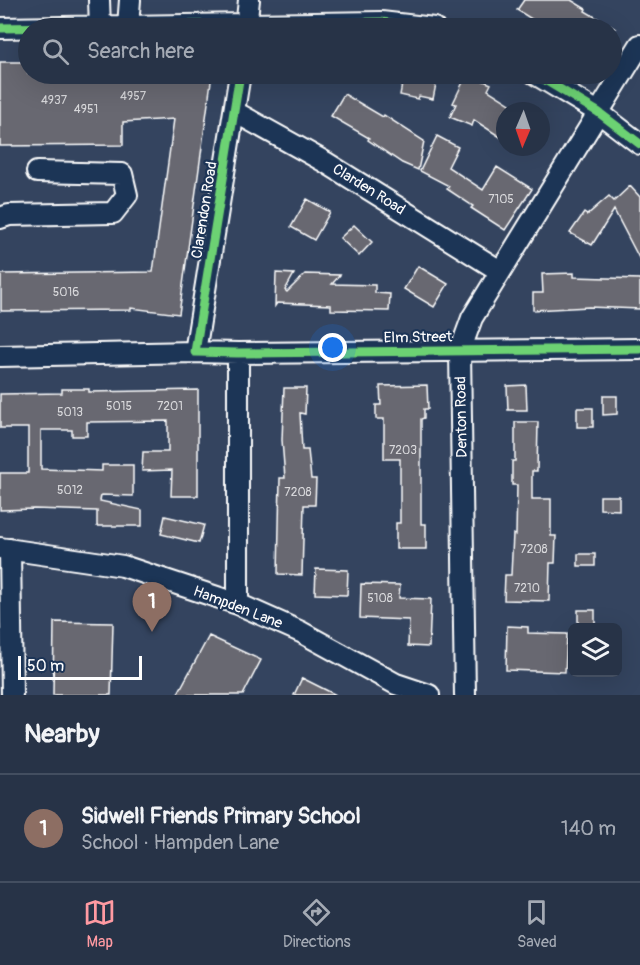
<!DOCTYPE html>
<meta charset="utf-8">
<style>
:root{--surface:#273347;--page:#2f3b4e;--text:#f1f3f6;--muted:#a4aab4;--line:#434e60;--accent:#ff9aa2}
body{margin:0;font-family:Pangolin,sans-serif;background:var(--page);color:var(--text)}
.controls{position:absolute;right:18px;bottom:18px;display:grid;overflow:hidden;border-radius:9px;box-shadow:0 6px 24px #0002}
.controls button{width:54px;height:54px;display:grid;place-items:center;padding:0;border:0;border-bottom:2px solid var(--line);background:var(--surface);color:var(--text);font:30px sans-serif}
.compass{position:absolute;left:496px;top:102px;width:54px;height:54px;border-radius:50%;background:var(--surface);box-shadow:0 6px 24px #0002;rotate:182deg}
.scale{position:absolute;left:18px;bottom:15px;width:124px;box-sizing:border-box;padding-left:6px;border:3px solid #fff;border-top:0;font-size:16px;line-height:21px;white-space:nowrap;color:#fff;-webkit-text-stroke:4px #1d3557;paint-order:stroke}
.you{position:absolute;left:333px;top:348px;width:21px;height:21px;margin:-15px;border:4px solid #fff;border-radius:50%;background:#1a73e8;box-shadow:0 0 0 9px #1a73e833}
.badge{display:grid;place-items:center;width:39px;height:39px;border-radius:50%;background:var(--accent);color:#fff;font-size:20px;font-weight:700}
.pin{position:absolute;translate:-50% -50px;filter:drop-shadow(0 2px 3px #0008)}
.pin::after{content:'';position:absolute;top:32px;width:21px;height:18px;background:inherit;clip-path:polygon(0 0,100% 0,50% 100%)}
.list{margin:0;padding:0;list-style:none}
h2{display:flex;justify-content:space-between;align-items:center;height:78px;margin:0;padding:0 24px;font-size:26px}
h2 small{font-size:20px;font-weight:400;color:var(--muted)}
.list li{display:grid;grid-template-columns:39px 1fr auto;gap:18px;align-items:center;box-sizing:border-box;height:108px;padding:0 24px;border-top:2px solid var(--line)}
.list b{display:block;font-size:22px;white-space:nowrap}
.list p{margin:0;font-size:20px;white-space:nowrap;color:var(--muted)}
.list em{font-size:20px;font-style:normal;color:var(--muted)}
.icon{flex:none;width:33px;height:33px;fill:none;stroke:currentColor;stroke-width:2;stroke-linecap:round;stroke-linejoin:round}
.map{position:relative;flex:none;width:640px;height:695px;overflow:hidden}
.search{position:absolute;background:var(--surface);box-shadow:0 6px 24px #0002;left:18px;right:18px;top:18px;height:66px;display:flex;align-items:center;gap:15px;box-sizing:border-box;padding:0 21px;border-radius:33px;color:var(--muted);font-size:22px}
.sheet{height:186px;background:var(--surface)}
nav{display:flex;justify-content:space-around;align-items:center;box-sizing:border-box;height:84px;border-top:2px solid var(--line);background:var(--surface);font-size:16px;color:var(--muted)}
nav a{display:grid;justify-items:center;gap:3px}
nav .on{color:var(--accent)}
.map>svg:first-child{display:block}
.building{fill:#686871;stroke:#fff;stroke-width:1.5}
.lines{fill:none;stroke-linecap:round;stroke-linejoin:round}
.minor-casing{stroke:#fff;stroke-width:24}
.minor{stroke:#1d3557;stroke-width:20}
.cycleway-casing{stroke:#1d3557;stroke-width:13}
.cycleway{stroke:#6cd273;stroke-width:9}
.labels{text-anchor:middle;stroke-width:4.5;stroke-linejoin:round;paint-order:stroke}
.number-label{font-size:12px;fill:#d9d9dc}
.street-label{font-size:15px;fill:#fff;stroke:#1d3557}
</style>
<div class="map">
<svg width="640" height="695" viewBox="0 0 640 695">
<rect width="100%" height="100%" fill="#34445f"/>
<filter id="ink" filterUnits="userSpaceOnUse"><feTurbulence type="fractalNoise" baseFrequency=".0167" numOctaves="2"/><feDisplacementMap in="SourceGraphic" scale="12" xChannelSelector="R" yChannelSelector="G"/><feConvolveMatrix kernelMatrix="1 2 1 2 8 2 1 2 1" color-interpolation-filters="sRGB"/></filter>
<g filter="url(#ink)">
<path class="building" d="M524 0H571L586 9 585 11 614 28H546L517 10Z
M0 62H28V74H212L179 314 131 308V310L1 311V274L153 272 174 119 123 122V145L0 146Z
M404 74H438L433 99 419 96 418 99 400 95Z
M467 74 491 84 488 90 521 111H505V140L474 120 472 126 450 117 456 104 453 103Z
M344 94 383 117 384 115 424 141 418 170 402 163 368 140 369 138 331 116Z
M437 136 458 147 448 167 483 190 497 167 532 189 505 230 471 208 473 206 447 189 449 186 420 171Z
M630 186 640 197V260L614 210 592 245 570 233 584 213 587 215 609 196 614 201Z
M307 199 330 212 314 240 291 227Z
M354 225 372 242 359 256 340 238Z
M418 266 448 284 434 307 404 289Z
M276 273 294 274 285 290 287 292 305 274 340 275 332 284 375 285V293L390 294 389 311 331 310V305L277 303 275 306Z
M574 273V277L640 279V309L589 307 533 310V293H543L542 274Z
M427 385 428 409H424V418L421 419V524H426V549H396V523H400V459H384V419H376V405H381L380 386Z
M526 385 527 410H508L507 386Z
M284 388H306L305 414 300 413 302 450H308L311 479H316L315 505H304L302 575 278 574 280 478H285L282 440Z
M62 389H89V392L198 390V496H171L172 470 142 471 143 452H168V421L87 422V436H72V430H41V469L102 471V465H133V496L101 495 100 501 142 510V526H97V511L34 509 0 510V473H28V428H0V394L62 393Z
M603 396H617V414L603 415Z
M577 408H593V427H577Z
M515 422H538L537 471H532V499H551V536H556L555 563H550L549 601 504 600 505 575H511L513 534 516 535 517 485H512V461H515Z
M600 496H619V510L600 509Z
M165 516 204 525 199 543 161 534Z
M578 554H595V566H578Z
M316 569 348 570 347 595 315 594Z
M361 584 400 585 399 598 431 599 429 647 408 646 409 620 360 618Z
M578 610H595V626H578Z
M54 622 113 623 111 695H53Z
M507 626 528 627V633L567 634 565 672 506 670Z
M209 636 261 660 243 695H177Z
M302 678 336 695H294Z"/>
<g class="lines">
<defs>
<path id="minor" d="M99 0 100 27
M128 26 130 0
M0 28 381 22 434 28
M246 28 249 0
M535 74 598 112 640 144
M235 112 325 162 500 271
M0 218 9 215 113 213 127 195 122 174 37 172
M195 352 240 74
M238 353V604
M0 356 195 352 238 353 640 349
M0 548 123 566 238 604 301 632 396 684 429 695
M10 549 12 695
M465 695 460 351 472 318 640 45"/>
</defs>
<use href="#minor" class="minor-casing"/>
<use href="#minor" class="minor"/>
<defs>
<path id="cycleway" d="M0 28 381 22 434 28
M240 74 195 352 238 353 640 349
M535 74 598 112 640 144"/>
</defs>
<use href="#cycleway" class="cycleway-casing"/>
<use href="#cycleway" class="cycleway"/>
</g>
</g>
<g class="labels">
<g class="number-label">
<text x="133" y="100">4957</text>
<text x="54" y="104">4937</text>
<text x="86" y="113">4951</text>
<text x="501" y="203">7105</text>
<text x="66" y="296">5016</text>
<text x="119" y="410">5015</text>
<text x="170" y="410">7201</text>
<text x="70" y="416">5013</text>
<text x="403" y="454">7203</text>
<text x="70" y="494">5012</text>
<text x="298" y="496">7208</text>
<text x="534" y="553">7208</text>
<text x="527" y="592">7210</text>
<text x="380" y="602">5108</text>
</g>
<g class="street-label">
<text transform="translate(369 189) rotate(32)" y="5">Clarden Road</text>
<text transform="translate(204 210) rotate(-81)" y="5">Clarendon Road</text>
<text transform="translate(418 337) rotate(-1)" y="5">Elm Street</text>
<text transform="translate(461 417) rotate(-91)" y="5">Denton Road</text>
<text transform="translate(238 607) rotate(21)" y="5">Hampden Lane</text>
</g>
</g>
</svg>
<div class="controls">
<button><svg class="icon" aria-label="layers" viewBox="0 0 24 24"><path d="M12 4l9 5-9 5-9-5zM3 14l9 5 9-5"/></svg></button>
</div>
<svg class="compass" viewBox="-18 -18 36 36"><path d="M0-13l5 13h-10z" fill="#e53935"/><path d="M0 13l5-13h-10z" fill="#a4aab4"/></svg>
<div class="scale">50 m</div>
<div class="you"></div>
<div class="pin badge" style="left:152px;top:632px;background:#8d6e63">1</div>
<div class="search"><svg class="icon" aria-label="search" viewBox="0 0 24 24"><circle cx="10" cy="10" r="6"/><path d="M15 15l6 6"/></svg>Search here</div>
</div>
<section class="sheet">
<h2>Nearby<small></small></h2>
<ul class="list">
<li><span class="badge" style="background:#8d6e63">1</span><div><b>Sidwell Friends Primary School</b><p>School · Hampden Lane</p></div><em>140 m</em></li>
</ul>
</section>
<nav>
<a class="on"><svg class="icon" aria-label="map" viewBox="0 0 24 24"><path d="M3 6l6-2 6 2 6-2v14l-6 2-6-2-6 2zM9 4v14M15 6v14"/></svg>Map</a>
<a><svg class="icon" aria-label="directions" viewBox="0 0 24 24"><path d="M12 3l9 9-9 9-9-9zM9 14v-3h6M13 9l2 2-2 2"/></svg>Directions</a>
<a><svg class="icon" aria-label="saved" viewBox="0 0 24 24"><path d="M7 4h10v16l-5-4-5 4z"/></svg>Saved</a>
</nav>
